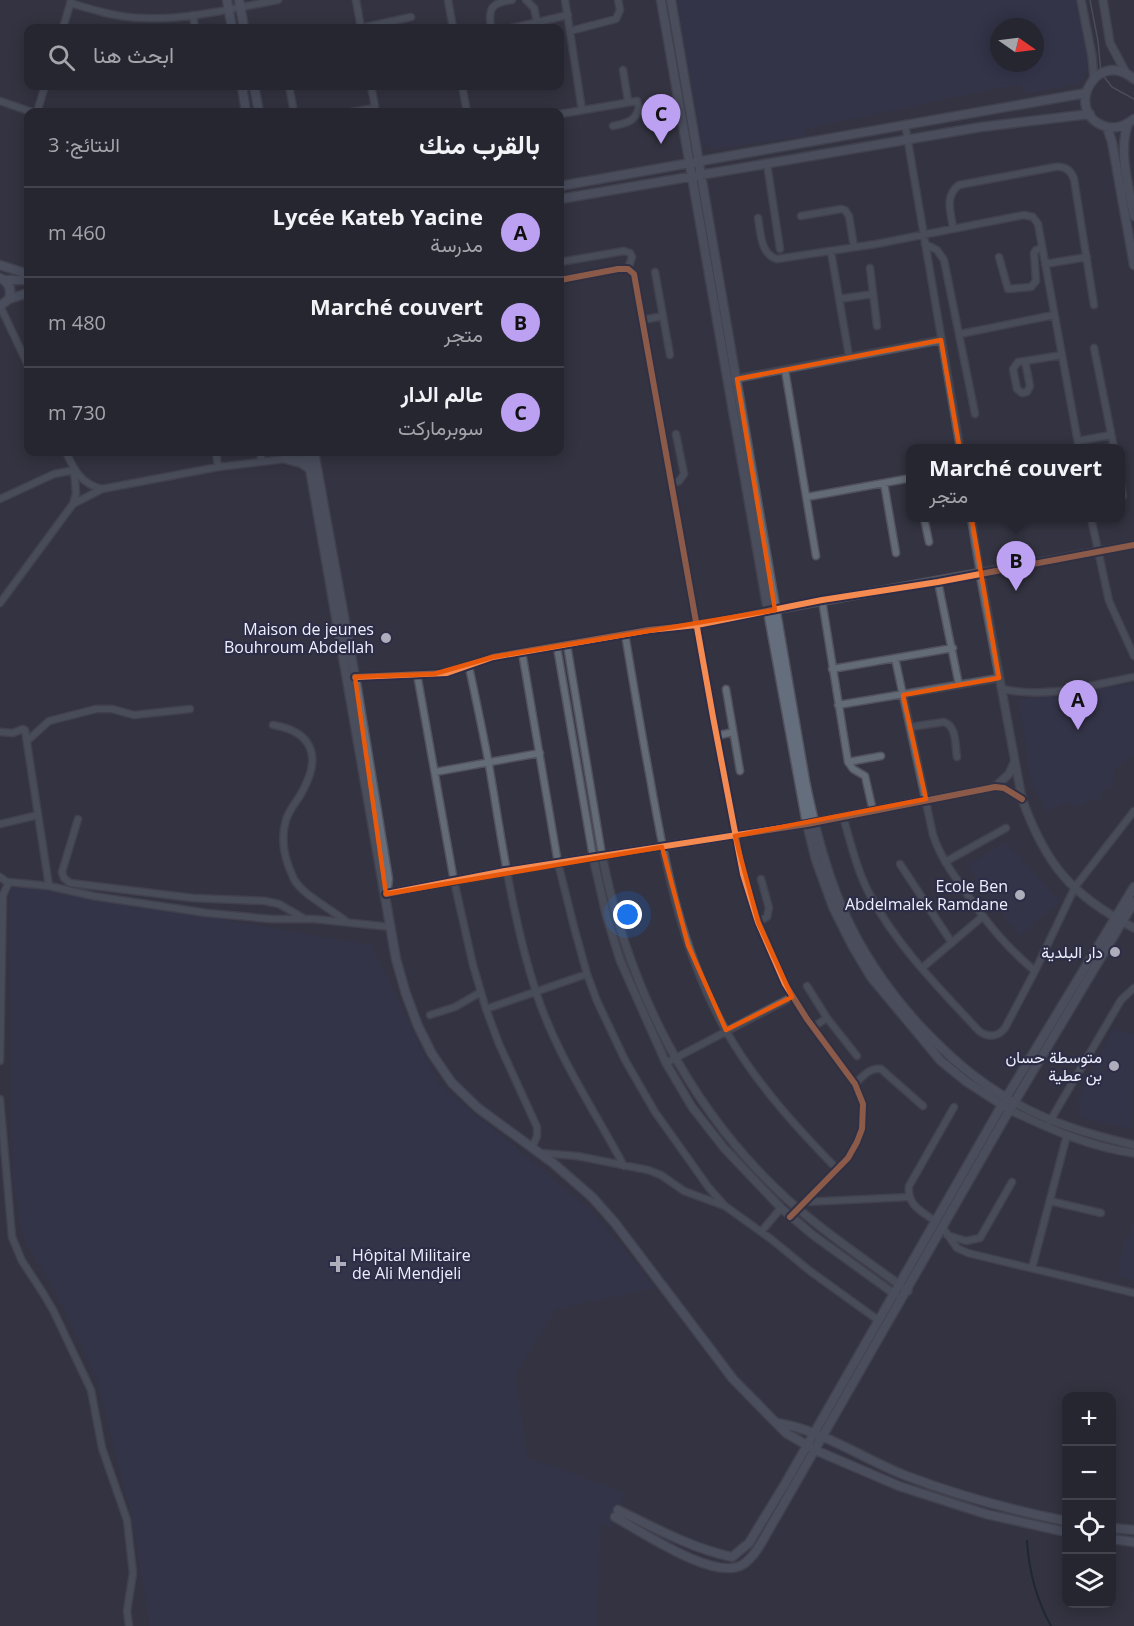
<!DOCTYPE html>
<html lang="ar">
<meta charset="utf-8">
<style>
:root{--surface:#262631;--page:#2e2e39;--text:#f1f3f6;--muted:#a4a5ab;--line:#42434d;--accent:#bca0f2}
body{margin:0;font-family:"Open Sans",Vazirmatn,sans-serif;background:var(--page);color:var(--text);direction:rtl}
.controls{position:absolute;right:18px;bottom:18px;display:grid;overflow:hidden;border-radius:12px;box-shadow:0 3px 15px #0003}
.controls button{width:54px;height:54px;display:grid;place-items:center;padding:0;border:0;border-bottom:2px solid var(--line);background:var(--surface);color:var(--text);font:30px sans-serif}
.compass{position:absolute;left:990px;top:18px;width:54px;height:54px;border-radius:50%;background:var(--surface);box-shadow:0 3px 15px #0003;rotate:104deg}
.you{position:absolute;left:628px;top:915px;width:21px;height:21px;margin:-15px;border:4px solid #fff;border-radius:50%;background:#1a73e8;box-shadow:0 0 0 9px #1a73e833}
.badge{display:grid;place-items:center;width:39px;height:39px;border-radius:50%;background:var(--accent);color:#111;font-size:20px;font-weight:700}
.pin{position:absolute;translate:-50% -50px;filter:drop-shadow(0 2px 3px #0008)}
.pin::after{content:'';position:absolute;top:32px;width:21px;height:18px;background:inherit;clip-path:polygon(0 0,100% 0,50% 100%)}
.popup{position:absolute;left:906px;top:444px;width:219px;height:78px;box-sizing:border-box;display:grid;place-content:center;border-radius:12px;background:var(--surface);filter:drop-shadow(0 2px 4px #0005);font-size:20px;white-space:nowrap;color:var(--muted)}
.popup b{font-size:22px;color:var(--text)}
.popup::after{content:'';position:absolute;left:50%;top:100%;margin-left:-12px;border:12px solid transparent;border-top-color:var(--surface)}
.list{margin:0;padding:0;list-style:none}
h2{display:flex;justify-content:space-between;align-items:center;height:78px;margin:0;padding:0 24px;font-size:26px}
h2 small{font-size:20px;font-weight:400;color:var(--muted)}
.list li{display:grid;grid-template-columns:39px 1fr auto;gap:18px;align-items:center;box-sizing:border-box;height:90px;padding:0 24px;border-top:2px solid var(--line)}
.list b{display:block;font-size:22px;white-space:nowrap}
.list p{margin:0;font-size:20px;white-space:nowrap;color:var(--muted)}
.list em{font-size:20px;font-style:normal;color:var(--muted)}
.icon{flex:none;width:33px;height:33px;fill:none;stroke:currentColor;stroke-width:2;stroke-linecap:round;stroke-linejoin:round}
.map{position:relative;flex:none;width:1134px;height:1626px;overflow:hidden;direction:ltr}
.search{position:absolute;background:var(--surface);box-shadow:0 3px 15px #0003;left:24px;top:24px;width:540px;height:66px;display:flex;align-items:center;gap:15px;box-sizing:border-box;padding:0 21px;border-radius:12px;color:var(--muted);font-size:22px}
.panel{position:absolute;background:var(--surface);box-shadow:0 3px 15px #0003;left:24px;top:108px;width:540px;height:348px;border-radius:12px;direction:rtl}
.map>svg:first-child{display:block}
.built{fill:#353553;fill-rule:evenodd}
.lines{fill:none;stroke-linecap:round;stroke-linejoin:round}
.stream{stroke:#061a23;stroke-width:2}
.minor-casing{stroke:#52525e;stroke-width:9}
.tertiary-casing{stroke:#52525e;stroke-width:10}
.secondary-casing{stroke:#52525e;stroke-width:11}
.minor{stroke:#636b77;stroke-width:6}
.tertiary{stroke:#636b77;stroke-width:7}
.secondary{stroke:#656e7c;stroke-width:8}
.tram{stroke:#656a75;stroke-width:1.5}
.cycleway-casing{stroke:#2d2d47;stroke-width:10}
.cycleway{stroke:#f68b52;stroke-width:6}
.marked{fill:none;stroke:#e8590c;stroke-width:4.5;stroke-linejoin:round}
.poi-dot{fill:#adadbb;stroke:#2d2d47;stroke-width:2}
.labels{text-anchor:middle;stroke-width:4.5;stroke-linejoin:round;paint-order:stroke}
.poi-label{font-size:16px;fill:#eeeffd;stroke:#2d2d47;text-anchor:end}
</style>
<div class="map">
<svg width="1134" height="1626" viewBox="0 0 1134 1626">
<rect width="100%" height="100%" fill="#333341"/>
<path class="built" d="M677 0H1080L1090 63 1084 79 1078 84 1030 93 1021 89 1020 84 999 88 804 129 806 137 711 149 701 141ZM999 27H1035V63H999Z
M1134 684V756L1113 769V772H1115L1111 790 1103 789 1101 800 1087 799 1085 805H1080V807L1067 803V801L1047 812 1031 784 1019 700Z
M1006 842 1060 902 1020 936 980 887 967 865Z
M9 883 371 945 439 1084 593 1212 656 1288 556 1309 515 1375 528 1458 625 1492 611 1528 601 1524 597 1626H150L132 1519 97 1380 53 1288 24 1240 13 1181Z
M1113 1029 1134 1034 1133 1129 1081 1118 1078 1098Z
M1134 1219V1280L1117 1276 1125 1238 1130 1239Z"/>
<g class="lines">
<path class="stream" d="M1027 1541C1029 1572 1036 1599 1051 1626"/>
<defs>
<path id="minor" d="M356 0 361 28
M448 0 453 28
M526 0 534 8 537 22
M565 0 582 110
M70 3C94 10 118 18 144 18 188 20 234 8 278 0
M193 15 195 28
M63 28 71 1
M361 28 411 17
M491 28C488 8 491 3 512 0
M512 28 568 15
M570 31 616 19 620 10 618 0
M623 70 628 101
M289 86 294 112
M371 86 376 112
M462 86 467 112
M0 101 32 112
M37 112 45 86
M351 112 375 108
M560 114 637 101 639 108C635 122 626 123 613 126
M905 124 960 448
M767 164 780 249
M801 216 841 209 845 210 849 216 854 247
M758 218C761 233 760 254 777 259L876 244 1024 215 1033 217 1038 224 1079 448
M953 228C951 212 944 196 959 185L1055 167C1065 166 1071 170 1074 179L1094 305
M925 244 937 250 944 260 975 414
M831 252 849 356
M999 257 1008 289 1031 287 1036 281 1034 253 1036 250 1042 248
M560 262 624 251 630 253 632 257 628 269
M1045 264 1087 257
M870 268 877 326
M655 272 670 355
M560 280 618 269H628L634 274 713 717 743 874 758 922 785 984 807 1019 855 1084 863 1104 862 1129 857 1142 848 1158 790 1217
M839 299 873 294
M0 306 28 365
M643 320 663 316
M960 334 1054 315
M1094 348 1114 448
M1025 361 1030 386 1027 392 1022 393 1017 389 1013 369 1018 362Z
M1025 361 1062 355
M785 370 816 556
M734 379 941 340
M1078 441 1111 435
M66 452C74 470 81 484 102 489L218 467 310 456
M216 452 218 467
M260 452 262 461
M884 483 896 553
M672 484 679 481 684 474 676 434
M1121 486 1123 496
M807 497 911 478
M0 499 54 474 74 470 76 493 73 504
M924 518 929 542
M971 518 980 573
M1091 518 1109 601 1134 656
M938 582 959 685
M822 600 848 762 853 769 865 776 873 811
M0 603 73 504 102 489
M625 634C633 682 641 730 650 778 665 865 682 953 726 1031 756 1083 795 1126 837 1169
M567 645 602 855
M557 647 593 857
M522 652 558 863 574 927 587 974 597 1001 625 1060 655 1112 709 1188 725 1206 771 1239 810 1271 878 1320
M895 658 933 835C940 856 952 873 965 891 986 922 1006 947 1035 971
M469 667C476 700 483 732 489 765 502 841 512 918 536 992 556 1054 593 1108 624 1166
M832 669 953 648
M417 674 454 881 473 965 486 1009 499 1044 537 1127V1136L532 1148
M355 677 447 673 493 657 649 630 697 625 768 611
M726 689 740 771
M1003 689C1046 699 1092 685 1134 677
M838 705 999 678
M273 725C310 731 322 754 304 788 299 800 290 807 286 820 280 840 285 861 294 879 301 894 333 910 347 922
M910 727 944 722C957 726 955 746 957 757
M0 732 13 733 23 729 25 730 49 886
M716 736 733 732
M27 741 49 721 96 709H112L134 715 190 709
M848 762 881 756
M435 772 540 753
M843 817C851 843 857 871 870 895 897 946 940 989 979 1031 988 1038 998 1037 1005 1028L1035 971 1075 887 1134 811
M78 819 62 872 64 878 70 883 193 898 265 901 279 904 303 918
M0 824 38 815
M945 862 1006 828
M900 864 952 943
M0 877 8 883
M758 922 767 917 769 908 761 879
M922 968 982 917
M807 986 827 1018 813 1027
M486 1009 587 974
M430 1015 455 1007 481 992
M827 1018 857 1056
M0 1061 3 895 9 882 49 886 93 896 207 913 271 919H314L391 927
M666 1063 792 997
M855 1084C862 1077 870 1067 881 1069L923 1106
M0 1099 12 1237 22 1261 43 1293 53 1310 91 1390 102 1448 127 1520 133 1573 127 1611 129 1626
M1050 1121 1121 1000 1134 988
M541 1153 577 1156 648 1170 661 1175 684 1191 722 1205
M1050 1201 1101 1213
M805 1202 909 1197
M935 1221C921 1211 907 1205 909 1186L954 1107
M943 1228 957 1248 968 1253 1134 1293
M761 1232 781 1208
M947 1235 966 1241 980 1238 1012 1182
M1032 1268 1067 1135"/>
<path id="tertiary" d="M1081 0 1092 56 1094 78
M1103 0 1110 43 1126 73
M980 573 1022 799C1046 865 1071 895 1134 928
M773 610 1134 545
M995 787 1009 774 1015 761
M602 855C627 985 689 1110 787 1199 825 1233 867 1261 908 1291
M593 857 606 914 620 960 666 1063 692 1107 724 1148 781 1208 813 1235 896 1295
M386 894 505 871 807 824 995 787 1004 788 1022 799
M1014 1102C1052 1124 1092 1135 1134 1145
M1010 1110C1050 1129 1090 1147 1134 1153"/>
<path id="secondary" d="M227 0 232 28
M239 0 244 28
M661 0 768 611 807 824 816 860 833 907 852 945 871 977 941 1061 967 1082 1010 1110
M671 0 805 781C825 880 850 949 919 1025 948 1056 977 1082 1014 1102
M1134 79C1097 47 1063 111 1104 126 1115 130 1125 126 1134 119
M242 86 246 112
M254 86 259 112
M1128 124C1118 152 1129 187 1134 216
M1107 127 1112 142 1134 265
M560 186 1086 93
M560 199 981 127 1090 114
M0 265 28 274
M0 278C9 282 12 289 9 299L0 306
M5 280H28
M9 299 28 293
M307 452 396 959 406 994 418 1026 432 1054 452 1083 478 1108 553 1163 592 1197 615 1223 733 1379 786 1433 815 1450 899 1486 986 1514 1066 1532
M314 452 355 677 388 879 386 894
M286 459 301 463 310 469
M777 1423C822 1430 862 1458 904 1475 956 1495 1011 1510 1066 1521
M618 1510C655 1528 691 1548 732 1557L749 1543 785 1484 1006 1098 1134 887
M615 1517C642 1532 714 1581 742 1565 757 1556 766 1533 775 1519L1003 1121 1134 902
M1112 1528 1134 1530
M1112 1539 1134 1542"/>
</defs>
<use href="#minor" class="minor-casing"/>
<use href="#tertiary" class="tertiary-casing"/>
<use href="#secondary" class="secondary-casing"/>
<use href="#minor" class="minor"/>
<use href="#tertiary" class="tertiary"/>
<use href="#secondary" class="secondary"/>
<path class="tram" d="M1090 0 1098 41 1101 73 1112 87 1134 99"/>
<defs>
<path id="cycleway" d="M560 280 618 269H628L634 274 713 717 743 874 758 922 785 984 807 1019 855 1084 863 1104 862 1129 857 1142 848 1158 790 1217
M355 677 447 673 493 657 649 630 697 625 822 600 938 582 1134 545
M386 894 505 871 807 824 995 787 1004 788 1022 799"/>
</defs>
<use href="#cycleway" class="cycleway-casing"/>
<use href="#cycleway" class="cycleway"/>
</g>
<path d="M0 0H1134V1626H0ZM941 340 999 678 903 695 926 799 735 836 758 922 792 997 726 1030 688 945 662 847 386 894 355 677 434 674 493 657 775 610 737 379Z" fill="#333341" fill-opacity=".55" fill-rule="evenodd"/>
<path class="marked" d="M941 340 999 678 903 695 926 799 735 836 758 922 792 997 726 1030 688 945 662 847 386 894 355 677 434 674 493 657 775 610 737 379Z"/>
<g class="poi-dot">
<circle cx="386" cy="638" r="6"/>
<circle cx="1020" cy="895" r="6"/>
<circle cx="1115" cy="952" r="6"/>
<circle cx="1114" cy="1066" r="6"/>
<path d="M335 1255h6v6h6v6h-6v6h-6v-6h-6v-6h6z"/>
</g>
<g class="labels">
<g class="poi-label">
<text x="374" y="635">Maison de jeunes<tspan x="374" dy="18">Bouhroum Abdellah</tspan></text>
<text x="1008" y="892">Ecole Ben<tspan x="1008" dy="18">Abdelmalek Ramdane</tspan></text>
<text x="1103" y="958">دار البلدية</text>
<text x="1102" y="1063">متوسطة حسان<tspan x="1102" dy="18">بن عطية</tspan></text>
<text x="352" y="1261" text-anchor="start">Hôpital Militaire<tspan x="352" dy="18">de Ali Mendjeli</tspan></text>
</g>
</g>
</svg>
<div class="controls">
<button>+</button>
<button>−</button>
<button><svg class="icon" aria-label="locate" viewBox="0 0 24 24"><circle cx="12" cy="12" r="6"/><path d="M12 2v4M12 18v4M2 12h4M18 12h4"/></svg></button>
<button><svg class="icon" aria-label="layers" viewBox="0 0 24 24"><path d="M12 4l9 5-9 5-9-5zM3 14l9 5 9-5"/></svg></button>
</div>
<svg class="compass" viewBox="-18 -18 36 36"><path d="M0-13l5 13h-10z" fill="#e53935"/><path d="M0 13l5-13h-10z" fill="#a4a5ab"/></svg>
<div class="you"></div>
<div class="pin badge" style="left:1078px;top:730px">A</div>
<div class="pin badge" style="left:1016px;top:591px">B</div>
<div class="popup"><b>Marché couvert</b>متجر</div>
<div class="pin badge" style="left:661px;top:144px">C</div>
<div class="search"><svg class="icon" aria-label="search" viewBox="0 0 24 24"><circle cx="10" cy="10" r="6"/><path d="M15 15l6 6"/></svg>ابحث هنا</div>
<section class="panel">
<h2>بالقرب منك<small>النتائج: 3</small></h2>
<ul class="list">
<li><span class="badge">A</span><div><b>Lycée Kateb Yacine</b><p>مدرسة</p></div><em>460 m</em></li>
<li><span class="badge">B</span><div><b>Marché couvert</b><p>متجر</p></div><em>480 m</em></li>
<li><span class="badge">C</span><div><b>عالم الدار</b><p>سوبرماركت</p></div><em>730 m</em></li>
</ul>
</section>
</div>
